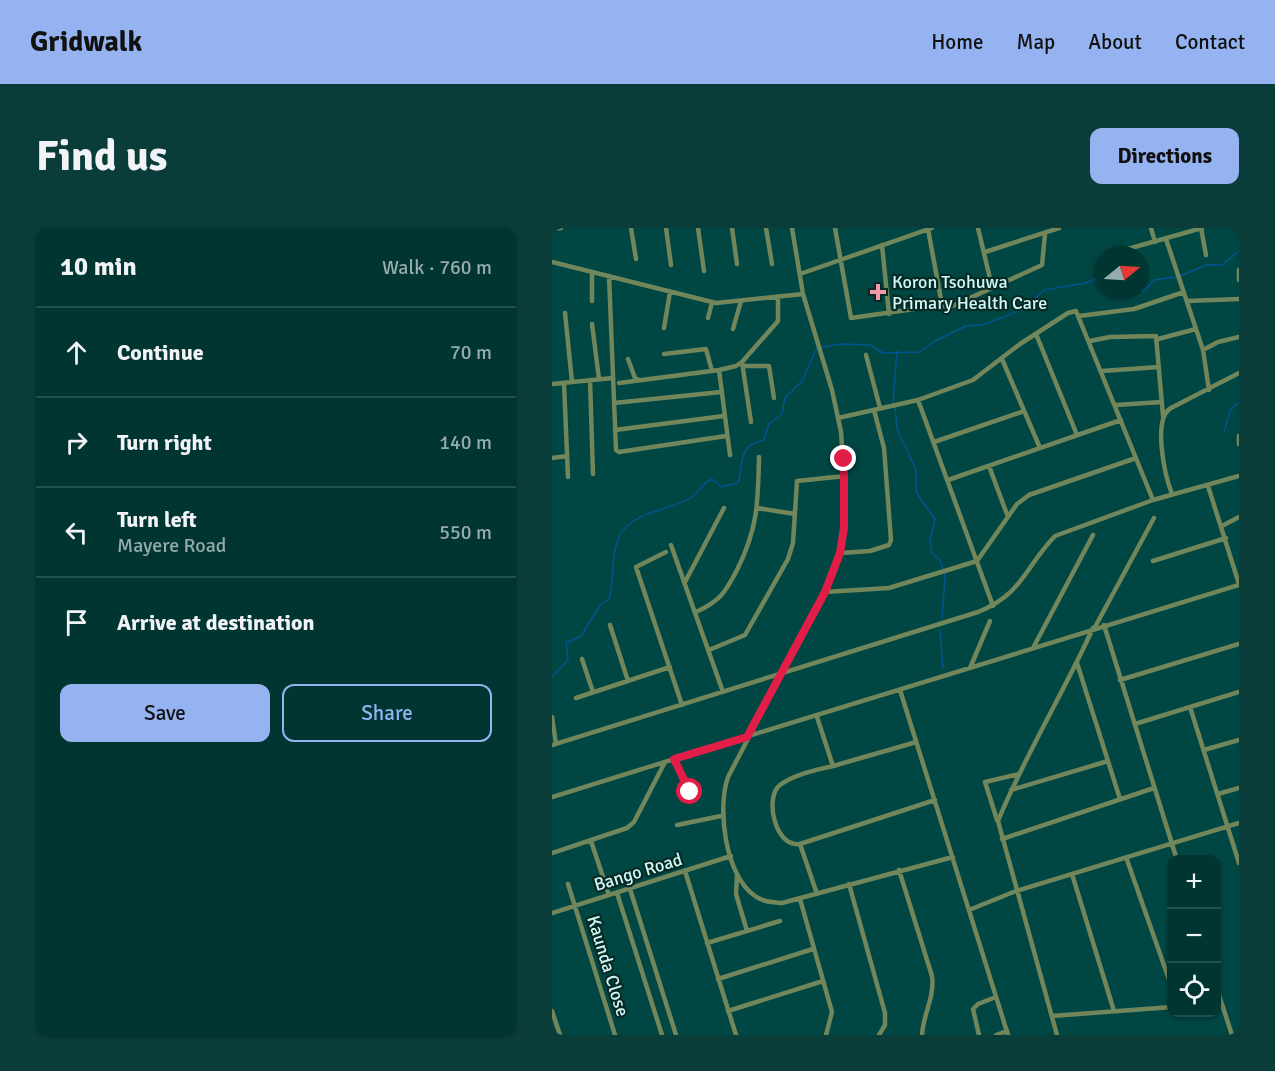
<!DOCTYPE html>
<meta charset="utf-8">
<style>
:root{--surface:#003532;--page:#0a3d3a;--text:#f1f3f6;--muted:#95abac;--line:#22504d;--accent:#95b2f1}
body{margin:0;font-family:Signika,sans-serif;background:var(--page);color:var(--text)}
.controls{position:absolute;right:18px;bottom:18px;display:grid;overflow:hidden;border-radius:12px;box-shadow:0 2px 4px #0004}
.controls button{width:54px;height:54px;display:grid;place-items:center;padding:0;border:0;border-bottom:2px solid var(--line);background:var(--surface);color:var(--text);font:30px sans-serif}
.compass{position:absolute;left:543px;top:18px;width:54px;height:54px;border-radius:50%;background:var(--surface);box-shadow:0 2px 4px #0004;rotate:72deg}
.stop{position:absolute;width:18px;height:18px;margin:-14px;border:4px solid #e11d48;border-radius:50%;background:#fff}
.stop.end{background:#e11d48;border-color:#fff;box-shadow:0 2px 6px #0008}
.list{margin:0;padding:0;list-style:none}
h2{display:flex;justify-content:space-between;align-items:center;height:78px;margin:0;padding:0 24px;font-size:26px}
h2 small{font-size:20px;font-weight:400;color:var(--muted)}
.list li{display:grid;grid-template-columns:39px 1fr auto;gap:18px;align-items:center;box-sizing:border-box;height:90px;padding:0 24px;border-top:2px solid var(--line)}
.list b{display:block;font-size:22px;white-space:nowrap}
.list p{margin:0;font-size:20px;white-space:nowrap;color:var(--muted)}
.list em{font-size:20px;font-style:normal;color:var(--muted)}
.actions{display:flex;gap:12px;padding:18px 24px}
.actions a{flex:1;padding:14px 0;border:2px solid var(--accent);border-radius:12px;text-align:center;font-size:21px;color:var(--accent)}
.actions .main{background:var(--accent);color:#111}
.icon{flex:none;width:33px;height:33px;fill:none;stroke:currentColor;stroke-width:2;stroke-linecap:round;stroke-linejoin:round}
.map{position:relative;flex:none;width:687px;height:807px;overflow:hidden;border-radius:12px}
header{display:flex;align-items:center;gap:36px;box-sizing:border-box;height:84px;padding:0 30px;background:var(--accent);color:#111}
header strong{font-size:28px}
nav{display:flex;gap:33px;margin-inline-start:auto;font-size:21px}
.intro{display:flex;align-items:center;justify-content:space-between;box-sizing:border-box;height:144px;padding:0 36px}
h1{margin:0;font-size:42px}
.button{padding:15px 27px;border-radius:12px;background:var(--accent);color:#111;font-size:21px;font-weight:700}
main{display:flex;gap:36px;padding:0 36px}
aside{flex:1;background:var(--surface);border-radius:12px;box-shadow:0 2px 4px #0004}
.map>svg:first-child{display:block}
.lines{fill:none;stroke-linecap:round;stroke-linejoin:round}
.stream{stroke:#005590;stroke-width:1.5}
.minor{stroke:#72865b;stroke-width:4.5}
.route{stroke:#e11d48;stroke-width:8}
.poi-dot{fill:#f39aaa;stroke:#072a27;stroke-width:2}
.labels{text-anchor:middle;stroke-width:4.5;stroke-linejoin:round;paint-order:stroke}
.poi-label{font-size:18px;fill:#d3f9f5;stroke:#072a27;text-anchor:start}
.street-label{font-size:18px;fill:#d3f9f5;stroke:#072a27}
</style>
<header>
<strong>Gridwalk</strong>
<nav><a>Home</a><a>Map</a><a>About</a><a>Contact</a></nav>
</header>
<div class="intro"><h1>Find us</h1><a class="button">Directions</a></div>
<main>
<aside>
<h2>10 min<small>Walk · 760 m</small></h2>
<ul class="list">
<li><svg class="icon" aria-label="ahead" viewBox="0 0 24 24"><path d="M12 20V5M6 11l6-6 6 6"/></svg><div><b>Continue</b></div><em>70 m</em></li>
<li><svg class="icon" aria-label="right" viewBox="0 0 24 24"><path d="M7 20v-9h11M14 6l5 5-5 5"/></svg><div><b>Turn right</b></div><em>140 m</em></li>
<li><svg class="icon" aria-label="left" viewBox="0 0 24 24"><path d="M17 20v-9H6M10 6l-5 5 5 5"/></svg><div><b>Turn left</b><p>Mayere Road</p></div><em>550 m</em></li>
<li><svg class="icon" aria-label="arrive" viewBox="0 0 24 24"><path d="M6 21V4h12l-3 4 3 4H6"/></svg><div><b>Arrive at destination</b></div></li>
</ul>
<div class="actions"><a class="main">Save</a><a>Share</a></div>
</aside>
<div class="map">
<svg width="687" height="807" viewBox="0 0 687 807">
<rect width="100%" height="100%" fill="#004743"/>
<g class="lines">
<path class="stream" d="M628 48 655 37H670L687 23
M588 62 592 63 602 52 624 49
M341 175 345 123
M343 179 345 201 364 242V264L383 291 378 313 380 325 388 332 393 347 390 390
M672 203 679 181 687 174
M388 402 391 440
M0 449 16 432 14 415 29 408 48 377 57 371C63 350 58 327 68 307 80 283 121 282 140 269 148 263 150 256 160 251L169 259 186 255C193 232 184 219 212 212L217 196 230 186 233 170 250 153 265 120 290 116 318 117 331 125 368 124 383 113 414 98 430 97 472 81 492 62 534 55 552 47"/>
<path class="minor" d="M79 0 84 31
M114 0 119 37
M146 0 152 43
M180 0 185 36
M214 0 220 36
M240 0 251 66 280 162 289 204 293 261 292 300 288 325 273 364 176 549C165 580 173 648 203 668 211 674 220 674 230 675L401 629
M283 0 299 90 390 77
M426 0 440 59
M599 0 603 14
M649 0 654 27
M0 1 9 0
M376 1 390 77 396 80 490 37 493 6
M614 11 651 122 657 162
M330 17 337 86
M433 24 507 0
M558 26 650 0
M0 34 164 75 251 66
M687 42V52
M40 44V73
M248 46 380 0
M57 48 64 222 67 224 174 208
M635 73 687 71
M13 85 20 154
M527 88 582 81 632 64
M156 90 160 74
M40 96 47 151
M112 100 118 64
M181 101 189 73
M484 106 525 207
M606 111 644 101
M538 113 558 109 604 108 611 188
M651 122 666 114 687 109
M112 126 154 121 160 143
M314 127 328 180
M76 131 83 150 87 152
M450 131 488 220
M190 134 199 194
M191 138H217L222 170
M550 143 607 139
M38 152 41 246
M12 155 16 249
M67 155 167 142
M0 156 61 150
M366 172 441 378
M62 175 169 164
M564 177 610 174
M286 190 366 172 421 152 468 116 516 85 524 83 601 272
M63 202 172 188
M687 208V216
M382 214 472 183
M178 227 167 142 184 138 190 134 226 93V69
M0 230 15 228
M437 238 456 289
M396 252 569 192
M656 258 687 356
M620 266C613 248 600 191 619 180L687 145
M205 280 243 286
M670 298 687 289
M119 317 171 464
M114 324 84 339 130 477
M288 325 318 323 337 317 339 312 332 220 322 182
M601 333 674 310
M133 354 172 280
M273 364 337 360 425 333 465 276 477 267 584 230
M144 384C168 373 173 365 185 342 206 300 206 275 207 229
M58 397 76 453
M552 397 625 632
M543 399 602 290
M481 420 541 307
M157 422 193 407 236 331 241 315 245 253 293 248
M30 431 41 464
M525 435 568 571
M418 440 438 393
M568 452 687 416
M348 462 456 807
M24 470 118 439
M638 479 687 635
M0 489 4 516
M265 489 281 538
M583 496 687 464
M364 514C338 522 311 529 285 537 266 542 244 545 228 557 212 569 223 620 248 616L383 572
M0 517 426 384C472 365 472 340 503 308L601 272 687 248
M652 522 687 512
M122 531 141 573
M459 562 556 533
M666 566 687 560
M0 569C229 498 458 426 687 357
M445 592 433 554 467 546
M125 597 169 588
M450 611 602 560
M39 613 57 667
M248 616 265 666
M0 625 75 600 82 594 113 534
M574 629 620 760
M347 642 380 748C383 768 371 787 370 807
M133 643 184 807
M520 646 562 783
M185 647 184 666 195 703
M16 656 63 807
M297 656 333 785V797L327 807
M78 661 124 807
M65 665 110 807
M248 671 280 784 274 807
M417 682 464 663 687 595
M0 685 179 628
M155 715 228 693
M166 751 261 721
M664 758 680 807
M0 783 8 807
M176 783 271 753
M500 788 620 779
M427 807 421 781 426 776 444 769
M444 807 455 803
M505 807 446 593C473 527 511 466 541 400"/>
</g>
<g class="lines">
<path class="route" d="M138 564 122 531 195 509 273 364 288 325 292 300V231"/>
</g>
<path class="poi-dot" d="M323 55h6v6h6v6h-6v6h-6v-6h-6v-6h6z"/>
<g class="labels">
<g class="poi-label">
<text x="340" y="60">Koron Tsohuwa<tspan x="340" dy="21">Primary Health Care</tspan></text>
</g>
<g class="street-label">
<text transform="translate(86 644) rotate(-17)" y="6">Bango Road</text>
<text transform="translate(56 738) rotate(73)" y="6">Kaunda Close</text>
</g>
</g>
</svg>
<div class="controls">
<button>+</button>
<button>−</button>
<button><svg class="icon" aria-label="locate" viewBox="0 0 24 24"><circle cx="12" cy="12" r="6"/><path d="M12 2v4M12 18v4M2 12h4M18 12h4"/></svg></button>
</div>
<svg class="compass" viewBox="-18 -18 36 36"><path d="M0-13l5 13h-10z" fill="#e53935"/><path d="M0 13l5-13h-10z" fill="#95abac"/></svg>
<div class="stop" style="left:138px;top:564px"></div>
<div class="stop end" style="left:292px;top:231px"></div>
</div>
</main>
